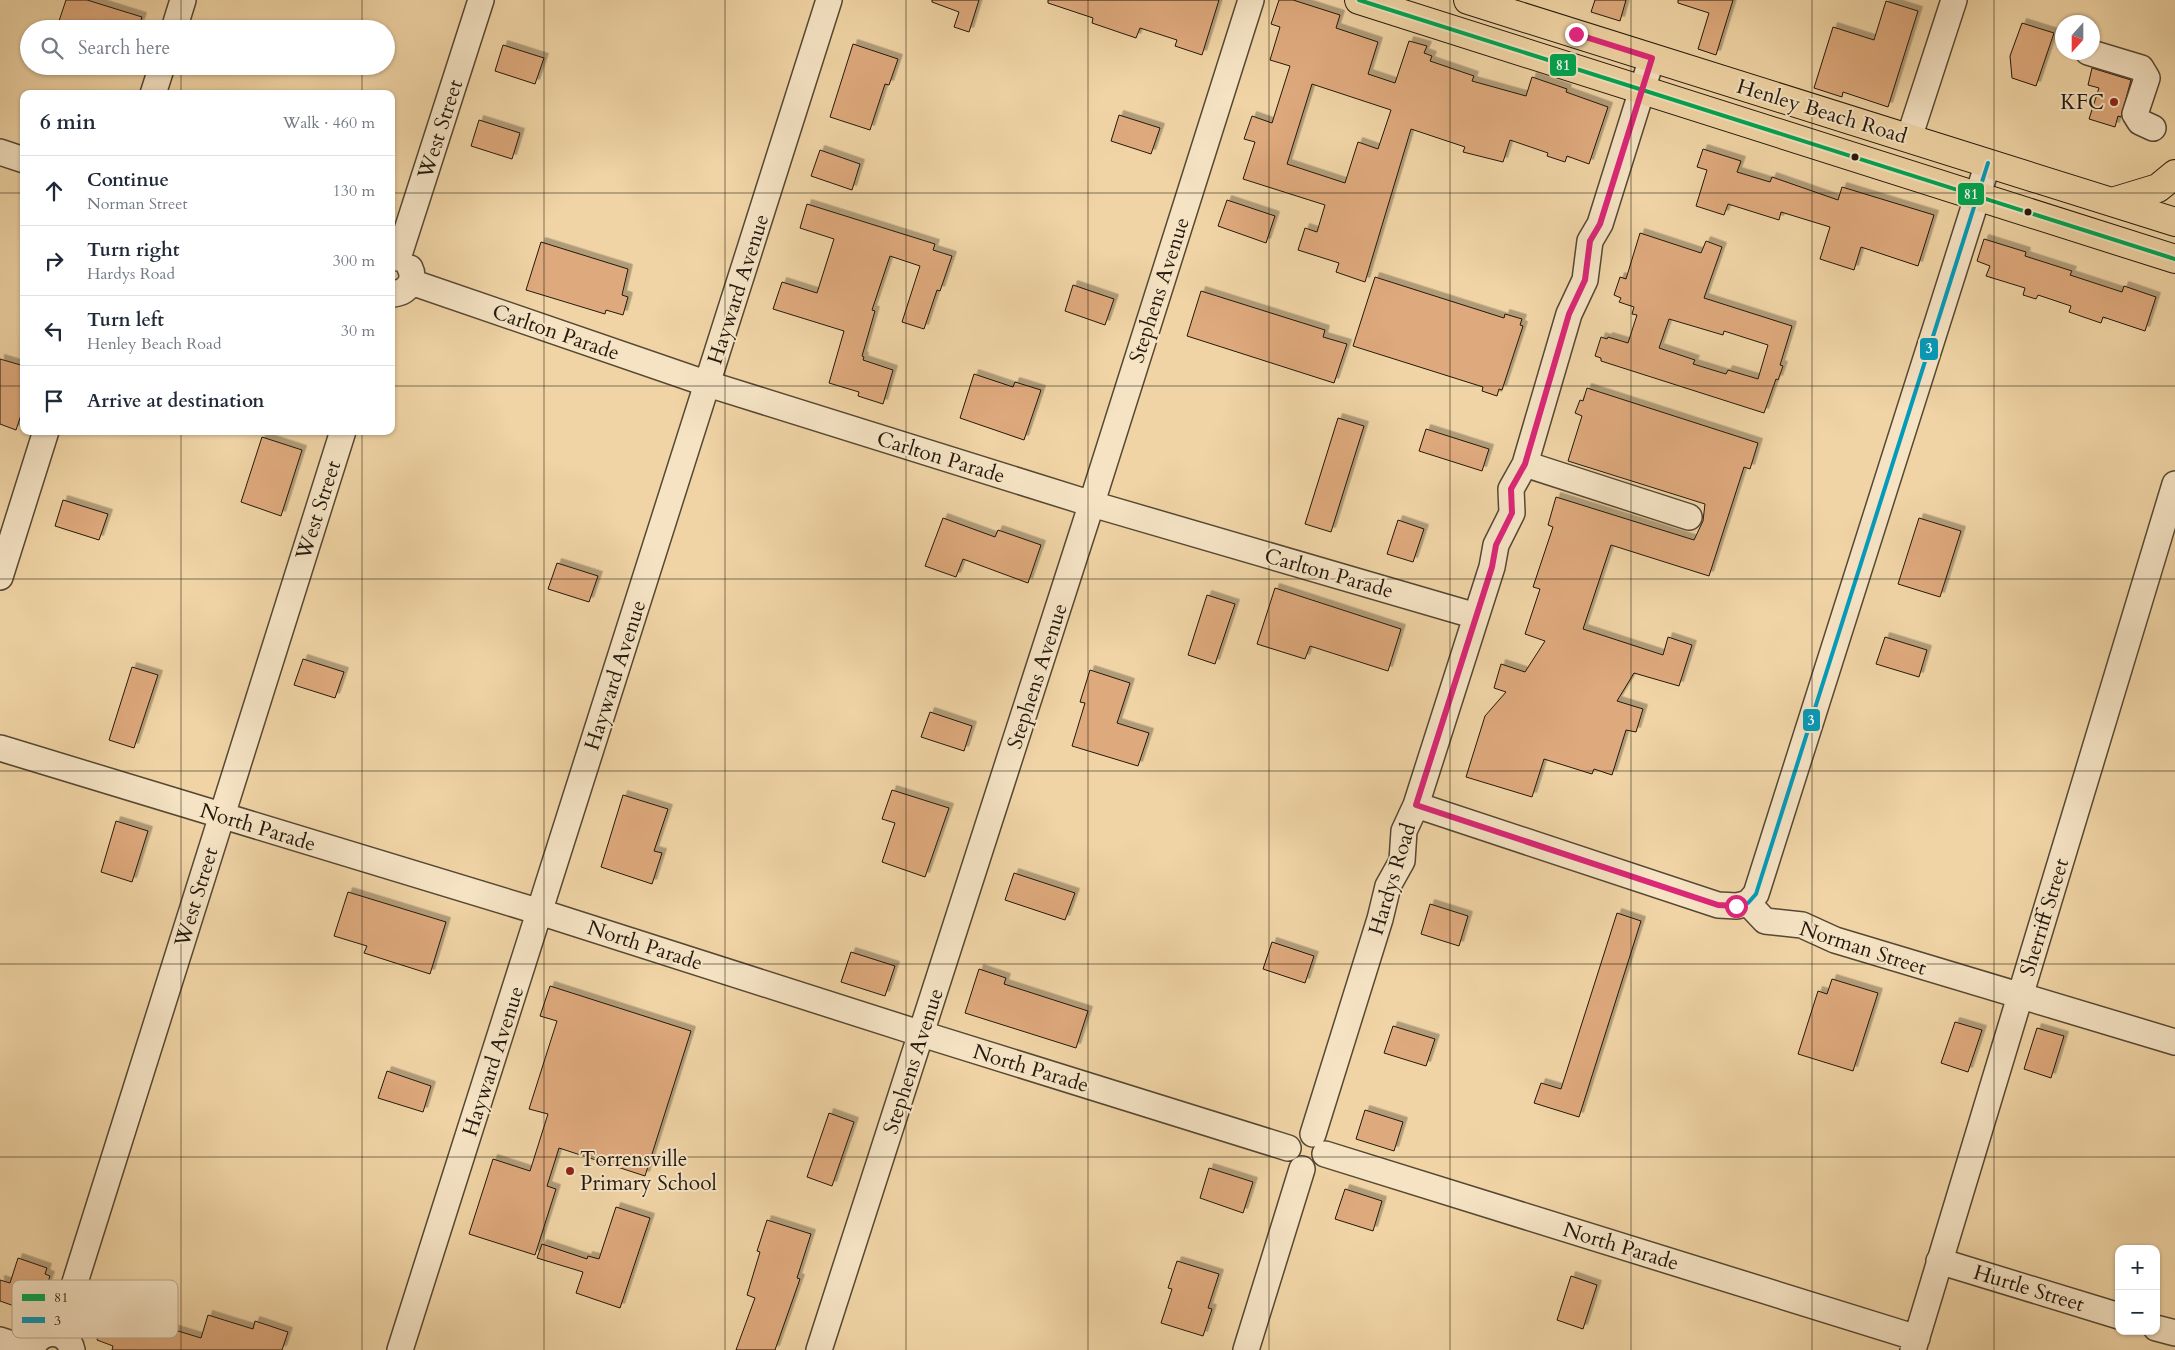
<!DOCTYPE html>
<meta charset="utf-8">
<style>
:root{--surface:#fff;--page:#f6f6f7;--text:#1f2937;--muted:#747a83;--line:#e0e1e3}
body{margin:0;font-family:Cardo,serif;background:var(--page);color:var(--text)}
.controls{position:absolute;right:15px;bottom:15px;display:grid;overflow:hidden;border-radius:10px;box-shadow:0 1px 4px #0004}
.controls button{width:45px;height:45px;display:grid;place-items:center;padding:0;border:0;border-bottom:1px solid var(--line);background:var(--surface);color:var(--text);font:25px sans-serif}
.compass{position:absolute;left:2055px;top:15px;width:45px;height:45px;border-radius:50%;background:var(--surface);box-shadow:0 1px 4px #0004;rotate:201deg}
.stop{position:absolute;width:15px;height:15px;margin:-11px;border:4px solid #db2777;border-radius:50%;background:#fff}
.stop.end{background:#db2777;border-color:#fff;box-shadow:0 1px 5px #0008}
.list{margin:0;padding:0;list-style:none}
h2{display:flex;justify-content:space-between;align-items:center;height:65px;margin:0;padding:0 20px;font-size:21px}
h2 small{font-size:16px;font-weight:400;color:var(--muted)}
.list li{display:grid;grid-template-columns:32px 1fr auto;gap:15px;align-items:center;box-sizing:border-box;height:70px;padding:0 20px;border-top:1px solid var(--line)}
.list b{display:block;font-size:19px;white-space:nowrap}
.list p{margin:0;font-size:16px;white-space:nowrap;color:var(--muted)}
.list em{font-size:16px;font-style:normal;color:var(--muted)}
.icon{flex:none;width:28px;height:28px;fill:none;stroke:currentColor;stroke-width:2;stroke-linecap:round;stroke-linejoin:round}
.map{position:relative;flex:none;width:2175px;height:1350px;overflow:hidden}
.search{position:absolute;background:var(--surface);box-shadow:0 1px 4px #0004;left:20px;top:20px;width:375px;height:55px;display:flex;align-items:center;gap:12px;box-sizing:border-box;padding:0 18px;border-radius:28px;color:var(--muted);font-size:19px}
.panel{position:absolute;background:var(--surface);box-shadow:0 1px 4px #0004;left:20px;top:90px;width:375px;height:345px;border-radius:10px}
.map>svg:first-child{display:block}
.building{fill:#dea97b;stroke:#23190d;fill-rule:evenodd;filter:url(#shadow)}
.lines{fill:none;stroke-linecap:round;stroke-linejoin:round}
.minor-casing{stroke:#564833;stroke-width:28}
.major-casing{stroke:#23190d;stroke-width:30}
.minor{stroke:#f5e3c4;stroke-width:25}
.major{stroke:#f0d4a5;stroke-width:28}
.bus-1-casing{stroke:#f5e3c4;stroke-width:8}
.bus-2-casing{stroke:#f5e3c4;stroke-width:8}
.bus-1{stroke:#00a651;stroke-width:4}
.bus-2{stroke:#049bbb;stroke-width:4}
.route{stroke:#db2777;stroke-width:6}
.grid{fill:none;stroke:#23190d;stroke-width:1;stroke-opacity:0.55}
.poi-dot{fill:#8f2418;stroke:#f5e3c4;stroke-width:2}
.bus-dot{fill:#23190d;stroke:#f5e3c4;stroke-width:2}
.labels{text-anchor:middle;stroke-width:4;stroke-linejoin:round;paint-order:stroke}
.poi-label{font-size:21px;fill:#23190d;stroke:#f5e3c4;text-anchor:end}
.street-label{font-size:21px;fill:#23190d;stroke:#f5e3c4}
.key{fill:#f5e3c4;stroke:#b6a68d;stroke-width:1}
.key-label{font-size:14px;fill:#23190d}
.line-badge{stroke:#f5e3c4;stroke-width:2}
.badge-label{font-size:14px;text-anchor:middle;font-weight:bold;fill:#fff}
</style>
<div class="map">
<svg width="2175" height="1350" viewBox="0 0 2175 1350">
<defs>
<filter id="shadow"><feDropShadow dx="4.5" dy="-4.5" stdDeviation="0" flood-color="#0004"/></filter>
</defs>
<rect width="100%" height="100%" fill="#f0d4a5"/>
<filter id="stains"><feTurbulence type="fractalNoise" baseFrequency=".004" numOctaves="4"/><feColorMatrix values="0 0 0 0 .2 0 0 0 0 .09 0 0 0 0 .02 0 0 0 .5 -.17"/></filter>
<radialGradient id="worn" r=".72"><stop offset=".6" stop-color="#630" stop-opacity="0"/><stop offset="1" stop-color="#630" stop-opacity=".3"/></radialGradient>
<path class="building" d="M66 0H87L142 17 138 29H84L59 21Z
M932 0H979L969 32 954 27 959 12 932 2Z
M1048 0H1219L1202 55 1175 46 1177 40 1140 28 1136 38 1092 23 1093 18 1048 3Z
M1279 0H1293L1340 15 1336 28 1378 42 1368 74 1395 83 1409 41 1427 46 1424 53 1432 56 1430 61 1474 76 1472 81 1526 96 1532 77 1567 89 1566 92 1608 107 1589 164 1567 156 1565 162 1547 156 1548 153 1510 140 1503 162 1463 152 1465 147 1411 129 1365 282 1336 272 1339 263 1298 250 1305 228 1317 232 1325 205 1243 179 1255 142 1244 139 1252 116 1272 123 1290 66 1270 60 1280 27 1271 24ZM1312 84 1391 110 1378 149 1358 142 1345 183 1287 164Z
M1595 0H1626L1620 21 1591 12Z
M1678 0H1733L1716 55 1698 49 1709 13 1678 3Z
M1886 1 1918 11 1888 107 1843 92 1842 97 1814 88 1833 27 1874 40Z
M2022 23 2054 33 2036 86 2012 78 2010 56Z
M853 44 898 59 889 85 885 84 870 130 830 117Z
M503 45 544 58 535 84 495 71Z
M2092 68 2131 80 2121 117 2118 116 2115 127 2089 119 2099 88 2088 85Z
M1119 115 1160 128 1151 154 1111 141Z
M479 120 520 133 512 159 471 146Z
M1703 149 1741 161 1737 172 1770 182 1772 177 1838 200 1842 187 1934 215 1918 266 1861 247 1854 270 1820 259 1830 227 1781 212 1779 220 1728 204 1724 215 1696 206 1707 170 1697 167Z
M820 150 860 164 852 190 811 176Z
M1227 200 1275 216 1266 243 1218 226Z
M807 204 935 244 933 250 952 256 940 291 937 290 924 329 902 322 920 266 890 256 872 310 875 311 862 356 864 357 863 360 893 370 883 404 858 396 859 392 829 383 844 331 773 309 782 282 817 293 834 239 800 228Z
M1640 233 1701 253 1706 241 1722 247 1704 298 1792 326 1780 365 1783 366 1778 380 1776 379 1764 413 1601 361V358L1595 356 1601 337 1607 339 1608 337 1628 343 1637 315 1632 314 1634 307 1619 302 1621 298 1614 295 1620 277 1626 279ZM1669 319 1723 335 1724 331 1768 345 1758 379 1728 370 1726 374 1693 364 1695 360 1659 348Z
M1984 239 2026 252 2025 256 2072 271 2070 275 2122 292 2124 286 2156 297 2145 331 2103 317 2101 323 2069 312 2071 306 2038 295 2036 299 2023 295 2025 288 1986 276 1990 266 1977 261Z
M541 242 628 269 622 295 628 297 623 315 606 310 605 314 526 290Z
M1375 277 1504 318 1505 314 1522 319 1520 325 1523 326 1502 390 1499 389 1497 396 1482 391 1483 387 1353 346Z
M1073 285 1114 299 1105 325 1065 311Z
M1201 291 1325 330 1323 337 1347 344 1334 383 1187 336Z
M0 359 24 366V406L16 430 0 424Z
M974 374 1013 387 1015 382 1041 390 1024 440 960 418Z
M1587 388 1758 443 1750 469 1744 467 1709 576 1611 545 1583 629 1663 655 1668 637 1692 645 1679 686 1634 673 1617 701 1643 709 1636 732 1626 730 1612 775 1594 769 1592 774 1544 759 1532 797 1466 777 1485 716 1506 692 1494 688 1501 664 1525 672 1545 641 1525 634 1540 589 1533 587 1553 527 1548 525 1556 497 1694 540 1703 521 1705 504 1568 461 1582 416 1575 413 1580 400 1583 401Z
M1338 418 1364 426 1331 532 1305 524Z
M1426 429 1489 449 1482 471 1419 451Z
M262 437 302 450 281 516 241 502Z
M63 500 108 514 99 540 55 526Z
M943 518 995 537 998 530 1041 545 1028 583 963 559 956 577 925 566Z
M1919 518 1961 531 1940 597 1898 584Z
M1398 520 1424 529 1413 562 1387 554Z
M557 563 598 576 589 602 548 589Z
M1275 588 1401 629 1388 671 1310 646 1305 659 1257 644Z
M1207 595 1235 604 1215 664 1188 655Z
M1885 637 1927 650 1919 677 1876 664Z
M303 659 344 672 335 698 294 685Z
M132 667 158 675 134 748 109 740Z
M1090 670 1130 683 1117 723 1149 733 1138 766 1072 746 1085 703 1080 702Z
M930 712 972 726 964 751 921 737Z
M892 790 949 808 925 877 882 862 895 823 882 819Z
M623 795 668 809 654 851 662 853 652 884 601 867Z
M116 821 148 831 132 882 101 872Z
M1014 873 1075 893 1065 920 1005 900Z
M348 892 446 922 430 974 364 953 367 946 334 936Z
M1430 904 1468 916 1459 946 1421 934Z
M1617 913 1641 921 1579 1117 1534 1103 1541 1083 1561 1089Z
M1272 942 1314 956 1305 983 1263 969Z
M851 952 895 966 885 996 841 982Z
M979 969 1006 978 1004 984 1088 1011 1076 1048 965 1013Z
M1832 979 1878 993 1853 1071 1798 1054 1818 991 1827 994Z
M550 986 691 1031 645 1176 559 1148 547 1186 556 1189 535 1255 469 1234 493 1159 530 1171 548 1114 529 1109 557 1021 540 1016Z
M1955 1022 1982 1030 1968 1072 1941 1063Z
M1393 1026 1435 1039 1426 1066 1384 1053Z
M2037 1028 2064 1036 2051 1078 2024 1069Z
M387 1071 431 1086 423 1112 378 1098Z
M1365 1110 1403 1122 1394 1151 1356 1139Z
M829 1113 854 1122 832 1186 807 1177Z
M1209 1168 1253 1182 1243 1213 1200 1198Z
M1345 1189 1382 1201 1373 1231 1335 1219Z
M616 1207 650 1218 620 1308 576 1293 583 1272 537 1258 542 1244 587 1259 588 1256 599 1259Z
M767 1220 811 1234 797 1278 800 1279 775 1350H736L755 1298 747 1295 760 1252 757 1251Z
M18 1258 47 1268 45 1274 50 1276 37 1314 0 1301V1280L10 1283Z
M1177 1261 1219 1274 1208 1308 1212 1309 1203 1336 1161 1323 1172 1289 1168 1288Z
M1571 1276 1597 1285 1583 1329 1557 1320Z
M102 1308 201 1338 208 1315 253 1329 255 1321 288 1332 282 1350H112L113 1346 97 1340 98 1335 93 1334Z"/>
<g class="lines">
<defs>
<path id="minor" d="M174 29 183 0
M2088 52 2141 68 2147 78 2135 114 2140 122 2153 128
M153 94 162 66
M1909 138 1954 0
M0 152 24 160
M398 258 481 0
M411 282 708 384 1092 504 1476 616
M391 294C405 294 417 282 410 268
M1525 464 1689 517
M0 577 46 431
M0 748 540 912 922 1034 1288 1148
M1416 805 1718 905 1737 906 1748 903
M1748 903 1756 894 1988 163
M1748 903 1765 921 1802 925 1835 940 2175 1042
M1313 1134 1380 919 1388 886 1402 861 1404 831 1416 805 1492 567 1496 545 1512 513 1511 489 1525 464 1569 314 1585 280 1590 241 1600 224 1652 58
M1325 1154 1917 1338
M1939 1261 2119 1316
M2156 1328 2175 1333
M59 1333 343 431
M0 1340 30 1350
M32 1350C38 1329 67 1327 72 1350
M400 1350 829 0
M819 1350 1088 515 1251 0
M1246 1350 1302 1169
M1913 1350 2175 484"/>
<path id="major" d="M1359 0 2175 259
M1468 0 2175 222
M2112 202 2158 188 2175 174"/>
</defs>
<use href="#minor" class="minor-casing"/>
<use href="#major" class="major-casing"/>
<use href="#minor" class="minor"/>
<use href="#major" class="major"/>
<defs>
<path id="bus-1" d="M1359 0 2175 259"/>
<path id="bus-2" d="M1748 903 1756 894 1988 163"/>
</defs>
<use href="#bus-1" class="bus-1-casing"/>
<use href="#bus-2" class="bus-2-casing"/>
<use href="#bus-1" class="bus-1"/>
<use href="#bus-2" class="bus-2"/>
</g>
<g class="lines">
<path class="route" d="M1576 34 1652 58 1600 224 1590 241 1585 280 1569 314 1525 464 1511 489 1512 513 1496 545 1492 567 1416 805 1718 905 1736 906"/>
</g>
<path class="grid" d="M181 0V29M362 0V29M544 0V1350M725 0V1350M906 0V1350M1088 0V1350M1269 0V1350M1450 0V1350M1631 0V1350M1812 0V1350M1994 0V1350M181 66V94M362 66V94M0 193H24M391 193H2175M0 386H24M391 386H2175M181 431V1350M362 431V1350M0 579H2175M0 771H2175M0 964H2175M0 1157H2175"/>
<g class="poi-dot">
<circle cx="2114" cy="102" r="5"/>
<circle cx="570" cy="1171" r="5"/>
</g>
<g class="bus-dot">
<circle cx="1855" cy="157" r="4.5"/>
<circle cx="2028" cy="212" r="4.5"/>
</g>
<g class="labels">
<g class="poi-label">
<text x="2104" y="109">KFC</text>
<text x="580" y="1166" text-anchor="start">Torrensville<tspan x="580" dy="24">Primary School</tspan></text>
</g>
<g class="street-label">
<text transform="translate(1822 111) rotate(17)" y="7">Henley Beach Road</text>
<text transform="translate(440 129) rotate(-72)" y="7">West Street</text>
<text transform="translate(738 289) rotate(-72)" y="7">Hayward Avenue</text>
<text transform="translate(1159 290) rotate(-72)" y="7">Stephens Avenue</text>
<text transform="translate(556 332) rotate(19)" y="7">Carlton Parade</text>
<text transform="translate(941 457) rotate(17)" y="7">Carlton Parade</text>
<text transform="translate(318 510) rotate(-72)" y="7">West Street</text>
<text transform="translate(1329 573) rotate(16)" y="7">Carlton Parade</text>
<text transform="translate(615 675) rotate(-72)" y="7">Hayward Avenue</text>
<text transform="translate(1037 676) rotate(-72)" y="7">Stephens Avenue</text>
<text transform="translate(258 827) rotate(17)" y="7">North Parade</text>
<text transform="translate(1392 879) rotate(-73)" y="7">Hardys Road</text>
<text transform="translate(196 897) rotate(-73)" y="7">West Street</text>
<text transform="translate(2044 917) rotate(-73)" y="7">Sherriff Street</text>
<text transform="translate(645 945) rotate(18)" y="7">North Parade</text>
<text transform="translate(1863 948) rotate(18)" y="7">Norman Street</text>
<text transform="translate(493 1061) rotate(-72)" y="7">Hayward Avenue</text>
<text transform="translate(913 1061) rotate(-72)" y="7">Stephens Avenue</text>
<text transform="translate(1031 1068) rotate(17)" y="7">North Parade</text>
<text transform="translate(1621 1246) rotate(17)" y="7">North Parade</text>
<text transform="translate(2029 1288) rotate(17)" y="7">Hurtle Street</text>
</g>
</g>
<rect x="12" y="1280" width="166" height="58" rx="8" class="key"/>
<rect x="22" y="1294" width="23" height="7" fill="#00a651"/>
<rect x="22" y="1317" width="23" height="6" fill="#049bbb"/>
<g class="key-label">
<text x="54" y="1302">81</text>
<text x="54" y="1325">3</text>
</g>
<g class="line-badge">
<rect x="1549" y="53" width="28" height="24" rx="5" fill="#00a651"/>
<rect x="1957" y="182" width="28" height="24" rx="5" fill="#00a651"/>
<rect x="1919" y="337" width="20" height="24" rx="5" fill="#049bbb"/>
<rect x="1802" y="708" width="19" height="24" rx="5" fill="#049bbb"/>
</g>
<g class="badge-label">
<text x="1563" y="70">81</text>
<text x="1971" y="199">81</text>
<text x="1929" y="353">3</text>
<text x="1811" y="725">3</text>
</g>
<rect width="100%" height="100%" filter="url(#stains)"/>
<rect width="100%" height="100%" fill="url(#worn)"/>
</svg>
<div class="controls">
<button>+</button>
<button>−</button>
</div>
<svg class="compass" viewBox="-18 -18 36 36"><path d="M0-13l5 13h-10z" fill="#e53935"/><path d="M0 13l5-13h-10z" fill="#747a83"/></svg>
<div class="stop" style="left:1736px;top:906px"></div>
<div class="stop end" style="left:1576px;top:34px"></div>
<div class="search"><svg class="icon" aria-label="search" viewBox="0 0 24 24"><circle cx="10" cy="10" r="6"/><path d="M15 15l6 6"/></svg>Search here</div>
<section class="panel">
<h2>6 min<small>Walk · 460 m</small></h2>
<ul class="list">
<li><svg class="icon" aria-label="ahead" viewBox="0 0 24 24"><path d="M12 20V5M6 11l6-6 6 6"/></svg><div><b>Continue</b><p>Norman Street</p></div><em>130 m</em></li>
<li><svg class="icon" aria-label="right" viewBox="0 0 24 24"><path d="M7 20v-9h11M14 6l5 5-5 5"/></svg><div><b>Turn right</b><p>Hardys Road</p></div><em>300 m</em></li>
<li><svg class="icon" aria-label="left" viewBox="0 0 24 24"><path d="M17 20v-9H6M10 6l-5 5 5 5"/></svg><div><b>Turn left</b><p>Henley Beach Road</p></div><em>30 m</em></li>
<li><svg class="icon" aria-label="arrive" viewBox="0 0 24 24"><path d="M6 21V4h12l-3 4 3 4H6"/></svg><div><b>Arrive at destination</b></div></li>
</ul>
</section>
</div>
